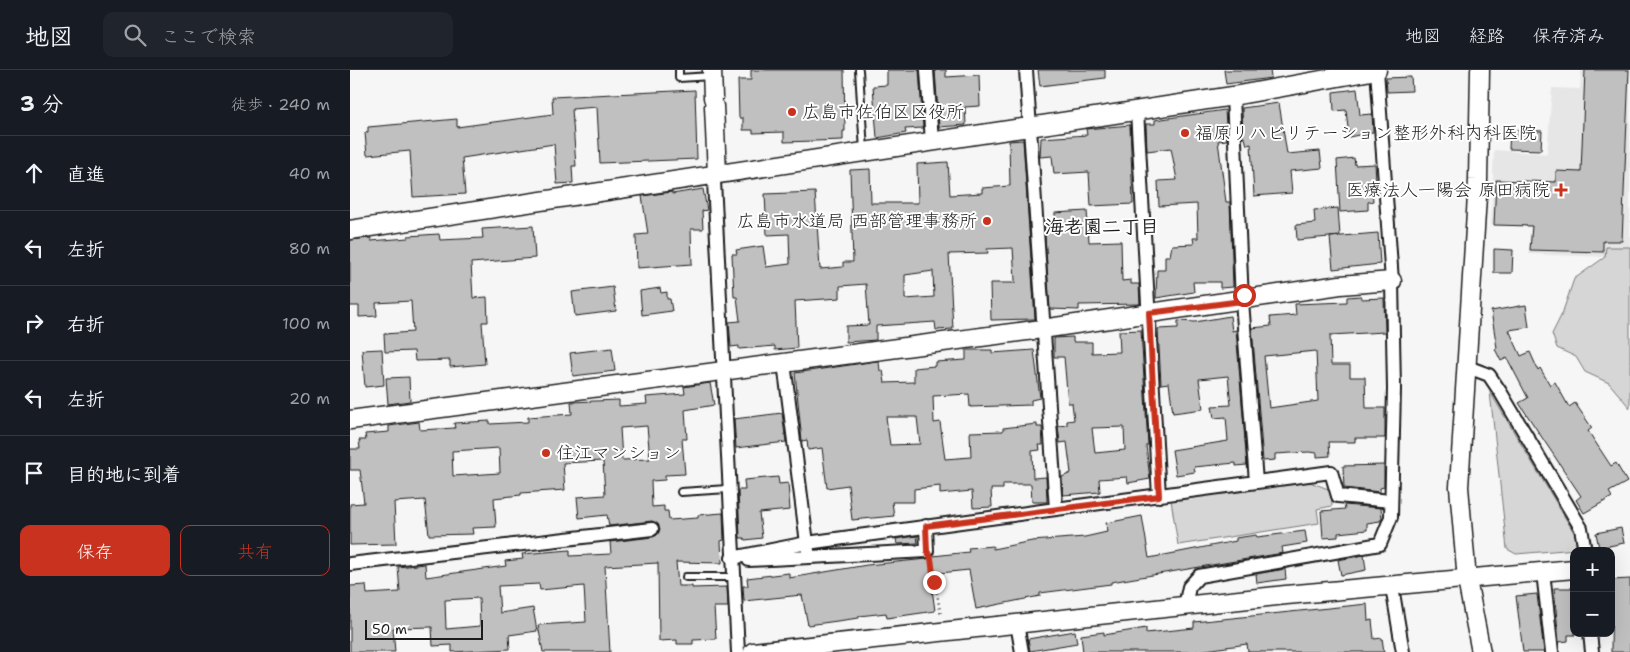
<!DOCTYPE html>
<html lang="ja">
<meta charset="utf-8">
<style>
:root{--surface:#171b24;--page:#20242c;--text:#f1f3f6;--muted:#9ea1a6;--line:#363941;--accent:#c8321e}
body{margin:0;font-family:"Shantell Sans","Klee One",sans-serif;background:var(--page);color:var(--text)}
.controls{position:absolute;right:15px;bottom:15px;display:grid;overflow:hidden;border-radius:10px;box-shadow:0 5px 20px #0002}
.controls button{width:45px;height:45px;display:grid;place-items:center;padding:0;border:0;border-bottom:1px solid var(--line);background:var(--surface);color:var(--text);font:25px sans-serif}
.scale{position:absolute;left:15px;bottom:12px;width:118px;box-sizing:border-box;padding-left:5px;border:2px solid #1c1c1c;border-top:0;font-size:14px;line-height:18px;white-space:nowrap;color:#1c1c1c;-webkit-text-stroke:4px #fff;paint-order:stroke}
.stop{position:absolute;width:15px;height:15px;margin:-11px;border:4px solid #c8321e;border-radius:50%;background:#fff}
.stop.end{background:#c8321e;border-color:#fff;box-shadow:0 1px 5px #0008}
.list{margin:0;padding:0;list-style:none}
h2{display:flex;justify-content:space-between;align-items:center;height:65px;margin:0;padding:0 20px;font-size:21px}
h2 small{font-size:16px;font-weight:400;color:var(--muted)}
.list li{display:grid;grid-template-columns:32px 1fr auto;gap:15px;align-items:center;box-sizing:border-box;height:75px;padding:0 20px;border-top:1px solid var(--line)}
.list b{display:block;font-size:19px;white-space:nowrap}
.list em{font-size:16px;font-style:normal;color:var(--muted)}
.actions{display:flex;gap:10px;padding:15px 20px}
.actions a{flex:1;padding:11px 0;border:1px solid var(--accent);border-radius:10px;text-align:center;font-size:18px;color:var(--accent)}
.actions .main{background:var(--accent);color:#fff}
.icon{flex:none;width:28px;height:28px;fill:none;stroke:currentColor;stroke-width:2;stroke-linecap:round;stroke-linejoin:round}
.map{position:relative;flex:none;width:1280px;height:582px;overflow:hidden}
header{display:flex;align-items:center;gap:30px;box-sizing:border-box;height:70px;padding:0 25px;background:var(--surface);border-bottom:1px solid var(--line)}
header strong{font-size:24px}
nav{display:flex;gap:28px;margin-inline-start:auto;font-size:18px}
.search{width:350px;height:45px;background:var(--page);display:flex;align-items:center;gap:12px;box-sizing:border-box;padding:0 18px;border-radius:10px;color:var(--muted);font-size:19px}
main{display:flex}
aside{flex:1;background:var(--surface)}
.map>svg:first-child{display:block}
.built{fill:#e6e6e6}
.green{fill:#d6d6d6;stroke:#797979}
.building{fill:#c0c0c0;stroke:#1c1c1c;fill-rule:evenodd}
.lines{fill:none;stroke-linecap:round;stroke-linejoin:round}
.lane-casing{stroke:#1c1c1c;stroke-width:10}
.street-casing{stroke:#1c1c1c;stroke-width:16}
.secondary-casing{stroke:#1c1c1c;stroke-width:21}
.path{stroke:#1c1c1c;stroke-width:2.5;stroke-dasharray:1 4;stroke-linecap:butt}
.lane{stroke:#fff;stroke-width:6}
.street{stroke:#fff;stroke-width:12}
.secondary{stroke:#fff;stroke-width:18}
.route{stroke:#c8321e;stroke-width:6}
.poi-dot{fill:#c8321e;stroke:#fff;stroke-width:2}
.labels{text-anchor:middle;stroke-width:4;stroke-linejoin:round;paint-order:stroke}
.poi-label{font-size:18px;fill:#1c1c1c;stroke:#fff;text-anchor:start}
.neighbourhood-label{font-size:19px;font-weight:bold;fill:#1c1c1c;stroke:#fff}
</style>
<header>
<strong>地図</strong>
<div class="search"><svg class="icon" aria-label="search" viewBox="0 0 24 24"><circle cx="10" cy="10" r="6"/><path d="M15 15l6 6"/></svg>ここで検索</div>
<nav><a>地図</a><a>経路</a><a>保存済み</a></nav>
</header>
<main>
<aside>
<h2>3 分<small>徒歩 · 240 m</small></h2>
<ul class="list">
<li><svg class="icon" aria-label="ahead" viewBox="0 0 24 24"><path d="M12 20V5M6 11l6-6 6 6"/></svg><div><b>直進</b></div><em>40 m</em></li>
<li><svg class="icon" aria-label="left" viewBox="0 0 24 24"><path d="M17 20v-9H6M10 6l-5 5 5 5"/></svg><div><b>左折</b></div><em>80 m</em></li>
<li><svg class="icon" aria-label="right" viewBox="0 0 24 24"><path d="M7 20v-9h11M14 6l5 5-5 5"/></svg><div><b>右折</b></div><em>100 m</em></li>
<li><svg class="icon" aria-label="left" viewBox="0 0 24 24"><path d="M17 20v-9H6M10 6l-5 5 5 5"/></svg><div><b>左折</b></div><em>20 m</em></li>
<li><svg class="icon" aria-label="arrive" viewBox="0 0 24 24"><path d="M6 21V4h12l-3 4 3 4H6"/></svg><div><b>目的地に到着</b></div></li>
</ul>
<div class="actions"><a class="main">保存</a><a>共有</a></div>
</aside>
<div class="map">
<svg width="1280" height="582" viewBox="0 0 1280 582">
<rect width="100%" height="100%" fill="#f6f6f6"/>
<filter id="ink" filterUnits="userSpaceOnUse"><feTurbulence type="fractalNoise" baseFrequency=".02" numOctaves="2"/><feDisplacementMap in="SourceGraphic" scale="10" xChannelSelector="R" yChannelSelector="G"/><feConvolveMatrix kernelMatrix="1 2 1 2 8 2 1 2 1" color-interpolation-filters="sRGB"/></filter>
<g filter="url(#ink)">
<path class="built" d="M1231 0H1280V177H1257L1256 187 1179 184 1180 157 1141 155 1144 80 1197 84 1202 18 1230 19Z"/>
<path class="green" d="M1256 177H1280V338L1259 313 1235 302 1226 287 1207 278 1202 264 1212 244 1224 209 1255 187Z
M1140 322 1226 466V479L1166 484 1157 479Z
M957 411 981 420 982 436 967 439 969 453 828 475 821 430Z"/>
<path class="building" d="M401 0H494L495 61H493V70L434 72V62L403 63V60H393V48H389L388 10H401Z
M537 0H569L573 58 555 59 556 63 527 68 523 16 537 15Z
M585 0H596V7L629 5 630 36 615 37 616 55 589 57Z
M688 0H755V8L690 16Z
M874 0H920L921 8 876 14Z
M1235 0H1279L1272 171H1253V182L1180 180 1182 156 1144 155 1146 110 1206 112V101L1231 102Z
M1061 7 1062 21 1037 22 1036 8Z
M1007 19 1010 45 1022 44 1023 62 999 67 996 40 984 41 983 22Z
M345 20 347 89 250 93 247 37 222 39 226 96H222L223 113 207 114 204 74 112 88 115 124 63 127 60 81 17 85 15 63 18 62V57L107 49V57L203 44 202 27Z
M929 33 937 84 970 81 972 98 940 101 942 123 904 126 901 74 897 75 895 68H893L892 38Z
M875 40 877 70 868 71 876 132H880L883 217 870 218V212H843L844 222 806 228 807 200H815V186H820L822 175 844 174 843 168H848L847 134 809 136 808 111 827 110 821 78 797 81 796 54H805V50Z
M780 55 783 134 741 136 739 102 704 104 702 86 690 87 691 68 737 65 736 59Z
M1160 60 1192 61 1191 80 1159 79Z
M673 70 685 249 641 250 640 213H665V210L663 178 637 179 638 183 599 184 603 259 586 260 585 252 526 256V270L496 272V256L519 255 516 214 490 216V228L445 231 447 278 425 280V276L389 279V276L381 277 379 252 390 251 387 227H384L382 184H387L386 180 413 176 416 197 440 194 439 164 417 165 415 124 465 122 470 199 493 197V192H503L500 100 520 99 521 133H568L567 94 598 92 600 125 632 123V118L660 116 659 71ZM583 201 584 227 555 229V205Z
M1004 88 1005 95 1025 94 1026 109H1021L1023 131 1018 132V140L990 142 987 90Z
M353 119 357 140 352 141 353 159H341L342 194 287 198 286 165 298 164 292 126 322 122V124Z
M988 138 990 166 947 170 946 155 965 153 964 140Z
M737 141 739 172 771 171 772 211 781 210V214H789L790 234 729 235V240L700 239 694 151 705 150V143Z
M183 156 185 188 121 193 123 228 137 227 138 252H132L135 294 100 297V290L65 291 64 281 35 282 34 264 63 262 61 231 26 233 27 246 9 247V236H0V170L21 168V171L58 168V166L89 164 90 170 133 168 132 159Z
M1028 163 1030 194 983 199 980 167Z
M1144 179 1163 180 1162 203H1144Z
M263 217 266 241 225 246 222 222Z
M310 218 311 223 317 222V229H320L322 241 292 245 290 221Z
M1011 226V229L1034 228 1035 262 980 265 981 295H1000V307H1015L1016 338H1035V368H1005V372H979L980 386 967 387V383L959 382 925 384V390L913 391 902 258 921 256 920 247 946 245 945 234 997 232V227ZM966 281 968 331 919 338 914 286Z
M1176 235 1179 257 1159 260 1171 286 1180 282 1188 300 1190 298 1200 315 1205 312 1219 337 1225 333 1242 358 1238 361 1261 396 1266 393 1277 412 1259 422 1262 427 1234 443 1226 430 1231 426 1169 333 1178 328 1157 288 1151 291 1145 279 1147 278 1141 241Z
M880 246 882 261 886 260 897 395 886 396V393L875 394 844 397 845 402 826 405 822 380 878 371 876 347 864 348 862 336 881 335 878 306 849 309 853 339 823 343 819 313 811 314 808 259 828 258V251L845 252Z
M791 260 798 375H796L800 409 778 413 777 407 749 409 750 422 713 425 712 407 721 403 717 372 710 373 708 356 717 355V351L724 350 722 333H718L714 287H704V268L723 267V272H742V283L770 282 769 261ZM774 357 775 380 745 383 742 358Z
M262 278 265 301 223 306 220 283Z
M32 279 34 315 15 317 12 280Z
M616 280H642V283L684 280 690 328 681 330V335L620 337 619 324 583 326 584 353 590 352 595 389 621 387 620 362 653 361V358L687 354V357H692L693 375H689L690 380 682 381 683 408 696 407 697 432H682L681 414H653V419H641L642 437 623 438 622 421 590 424V416L564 419V432H542L544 446 502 450 498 415 477 418 472 378 458 380 457 370 452 371 445 303 527 291 529 292 530 301 533 300 535 313 564 312V298L585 296V292L616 290ZM536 347H567L570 374 540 375Z
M59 307 60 331 38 334 36 308Z
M360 313 364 335 335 340 337 369H332L335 404 315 405V410L301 411 302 437 314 436V441H318L319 450 348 448V445L373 443 374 470 371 471 372 493 326 492 328 516H342V518L377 517 378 537H364L366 569 343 570V574H327V570L309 571 308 493 255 496 260 582H193L188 555 236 552 234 516 190 520 189 514 148 516 150 543 183 538 187 561 159 565 160 579 102 582V575L83 576 82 557 43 558 45 582H0V516L16 515 17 524 50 522 48 497 75 494 76 507 156 496 155 491 173 489 172 484 220 480V486L261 484 260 472 303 467 307 465 310 459 308 454 302 451 259 456 257 445 229 448 227 427 255 425 253 391 213 393 215 420 171 423V425L144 428 146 457 122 458 123 464 79 465 75 430 44 432 46 474 0 475V434L14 433 10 400H0V379H10L9 370H16L15 364 39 362V356L69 352 70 360 105 358 104 353 140 351V354L178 352V347L222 344 221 332 269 330V336L297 334 296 327 335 324 334 317ZM297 356 300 389 272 390 270 358ZM149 378 150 403 103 406 102 381ZM129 528 130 556 96 559 95 530Z
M432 343 436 372 386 378 384 349Z
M1034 395V417L1030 418V422L994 418 993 396Z
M428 407 429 414 438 413 440 440 409 443 412 468 395 470 394 468H390L388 420H395L394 410Z
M994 435 1031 438 1032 448 1030 451 1017 453V460L988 463V467L973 468 971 441 995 439Z
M792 446 799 488 886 471V468L906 465 907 467 955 461 957 473 932 477 933 483 761 512V514L690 523V526L626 539 619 500 580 504 585 541 537 548 536 543 509 546V548L458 555 452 525 394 531 393 516H398L397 508 439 503V508L517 495 577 489 583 486 619 482 618 478 643 476V479L682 471 735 467 757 462 756 453Z
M1271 458 1274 473 1249 478 1246 463Z
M567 466 568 473 547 474 546 469Z
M1014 485 1016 500 991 505 988 490Z
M935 499 936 509 907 513 906 504Z
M1280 509V582H1261L1262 510Z
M1204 518H1223L1225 565H1218V571L1209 572Z
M1187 524 1194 582H1173L1166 526Z
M1017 534 1018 551 1022 550 1024 569 1032 568 1034 582H898L897 574 842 582H733L731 565 754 562V565L796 558V563L844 558V552Z
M725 561 727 573 680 581 678 569Z"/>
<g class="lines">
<defs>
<path id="lane" d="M329 0V8L361 6
M509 0 514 81
M331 422 378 419
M336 507H384"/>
<path id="street" d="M577 0 582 72
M883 26 892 231 906 412
M787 41 809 426
M367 104 364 111 388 582
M434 293 458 481
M1115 296 1139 305 1151 323 1231 458 1235 481
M706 439 981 402 988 426 1041 431
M382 488 457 473 706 439 676 0
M399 490 577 481 576 456
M0 494 302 459
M1193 502 1202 582
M1042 517 1053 582
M835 536 839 517 849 506 1030 474 1041 447 1044 319 1042 211 1027 0
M667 554 672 582
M1240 563 1242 582"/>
<path id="secondary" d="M362 0 363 28
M1130 0 1128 110 1109 417 1117 510 1131 582
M364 36 367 104
M0 160 883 26 1027 0
M0 350 692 259 990 215 1042 211
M403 582 936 525 1224 499"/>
</defs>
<use href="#lane" class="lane-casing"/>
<use href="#street" class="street-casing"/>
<use href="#secondary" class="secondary-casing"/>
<path class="path" d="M582 493 591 547"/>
<use href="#lane" class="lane"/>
<use href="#street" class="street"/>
<use href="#secondary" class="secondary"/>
</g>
</g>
<g class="lines" filter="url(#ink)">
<path class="route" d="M584 512 581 488 577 481 576 456 809 426 799 243 892 231 894 225"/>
</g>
<g class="poi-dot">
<circle cx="442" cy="42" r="5"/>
<circle cx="835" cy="63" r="5"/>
<path d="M1208.5 112.5h5v5h5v5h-5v5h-5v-5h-5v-5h5z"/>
<circle cx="637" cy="151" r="5"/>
<circle cx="196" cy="383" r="5"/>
</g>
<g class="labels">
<g class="poi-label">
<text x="452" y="48">広島市佐伯区区役所</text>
<text x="845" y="69">福原リハビリテーション整形外科内科医院</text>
<text x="1200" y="126" text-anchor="end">医療法人一陽会 原田病院</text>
<text x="627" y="157" text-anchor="end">広島市水道局 西部管理事務所</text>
<text x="206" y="389">住江マンション</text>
</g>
<g class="neighbourhood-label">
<text x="752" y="163">海老園二丁目</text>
</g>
</g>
</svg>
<div class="controls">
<button>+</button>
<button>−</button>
</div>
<div class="scale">50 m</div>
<div class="stop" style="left:894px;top:225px"></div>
<div class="stop end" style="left:584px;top:512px"></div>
</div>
</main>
